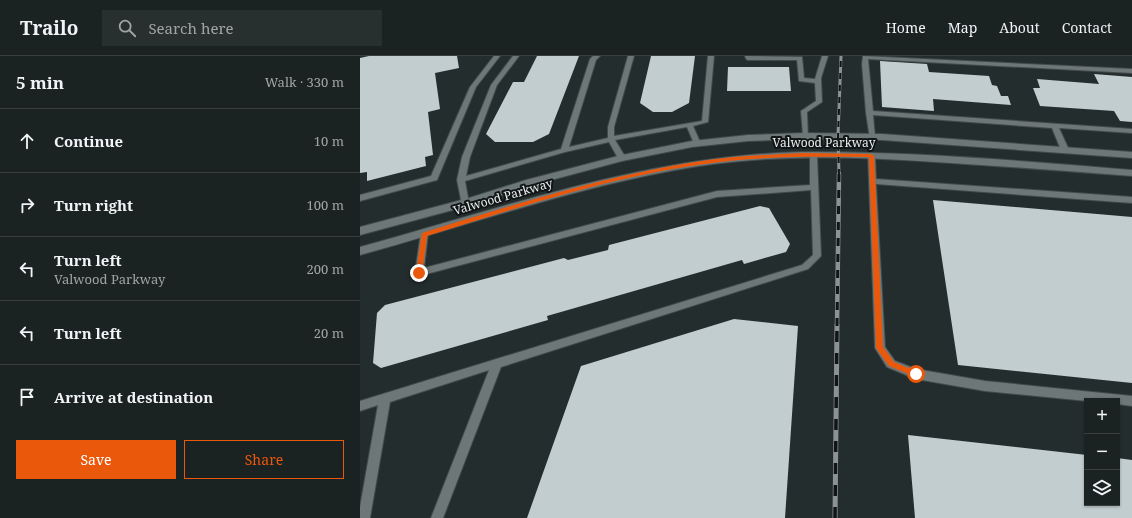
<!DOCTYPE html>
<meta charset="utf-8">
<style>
:root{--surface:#1b2222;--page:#282f2f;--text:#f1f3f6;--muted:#a0a4a5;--line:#393f40;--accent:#ea580c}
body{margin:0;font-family:"Noto Serif",serif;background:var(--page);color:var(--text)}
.controls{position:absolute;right:12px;bottom:12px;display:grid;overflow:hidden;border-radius:0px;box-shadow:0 1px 3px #0004}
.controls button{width:36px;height:36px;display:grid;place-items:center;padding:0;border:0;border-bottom:1px solid var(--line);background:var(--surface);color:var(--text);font:20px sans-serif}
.stop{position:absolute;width:12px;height:12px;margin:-9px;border:3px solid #ea580c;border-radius:50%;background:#fff}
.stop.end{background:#ea580c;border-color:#fff;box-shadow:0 1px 4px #0008}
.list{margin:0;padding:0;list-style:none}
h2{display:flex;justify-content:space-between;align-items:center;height:52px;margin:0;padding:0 16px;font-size:17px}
h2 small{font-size:13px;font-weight:400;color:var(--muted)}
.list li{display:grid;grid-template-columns:26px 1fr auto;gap:12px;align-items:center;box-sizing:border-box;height:64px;padding:0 16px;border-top:1px solid var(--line)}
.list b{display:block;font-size:15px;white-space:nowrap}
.list p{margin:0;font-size:13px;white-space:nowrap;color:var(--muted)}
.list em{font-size:13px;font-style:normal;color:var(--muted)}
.actions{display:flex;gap:8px;padding:12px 16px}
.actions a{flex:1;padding:9px 0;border:1px solid var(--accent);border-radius:0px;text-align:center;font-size:14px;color:var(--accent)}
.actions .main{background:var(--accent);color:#fff}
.icon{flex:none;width:22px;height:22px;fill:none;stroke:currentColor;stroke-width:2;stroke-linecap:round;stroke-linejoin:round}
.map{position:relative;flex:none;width:772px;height:462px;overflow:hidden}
header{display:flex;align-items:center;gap:24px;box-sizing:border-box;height:56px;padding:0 20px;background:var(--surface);border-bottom:1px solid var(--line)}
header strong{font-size:19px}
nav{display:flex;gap:22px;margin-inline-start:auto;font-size:14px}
.search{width:280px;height:36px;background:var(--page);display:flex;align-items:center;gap:10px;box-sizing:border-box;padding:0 14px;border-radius:0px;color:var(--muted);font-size:15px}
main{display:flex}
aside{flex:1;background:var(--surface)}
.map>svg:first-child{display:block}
.building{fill:#c2cdcf}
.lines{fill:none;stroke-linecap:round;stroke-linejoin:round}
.lane-casing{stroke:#424a4a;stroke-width:2}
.secondary-casing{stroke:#424a4a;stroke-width:2}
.lane{fill:#6d7778;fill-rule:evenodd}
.secondary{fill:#6d7778;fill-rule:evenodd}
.rail-far2-casing{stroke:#8c9394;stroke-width:3}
.rail-far1-casing{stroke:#8c9394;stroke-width:4.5}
.rail-casing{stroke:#8c9394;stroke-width:5}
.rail-far2{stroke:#111515;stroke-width:2;stroke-dasharray:6;stroke-linecap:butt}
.rail-far1{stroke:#111515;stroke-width:3;stroke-dasharray:8;stroke-linecap:butt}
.rail{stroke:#111515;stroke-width:3.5;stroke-dasharray:11;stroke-linecap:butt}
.route{fill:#ea580c}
.labels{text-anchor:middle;stroke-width:4;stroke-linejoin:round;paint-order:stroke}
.street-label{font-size:12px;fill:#e9efef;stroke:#111515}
</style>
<header>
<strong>Trailo</strong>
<div class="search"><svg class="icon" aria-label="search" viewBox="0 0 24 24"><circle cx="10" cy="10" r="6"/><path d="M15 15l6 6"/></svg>Search here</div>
<nav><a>Home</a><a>Map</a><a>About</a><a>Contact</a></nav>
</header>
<main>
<aside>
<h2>5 min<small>Walk · 330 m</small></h2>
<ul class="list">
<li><svg class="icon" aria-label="ahead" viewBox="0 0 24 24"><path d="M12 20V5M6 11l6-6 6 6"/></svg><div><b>Continue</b></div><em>10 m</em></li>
<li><svg class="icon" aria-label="right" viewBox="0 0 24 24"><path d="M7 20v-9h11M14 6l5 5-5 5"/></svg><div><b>Turn right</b></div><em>100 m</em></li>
<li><svg class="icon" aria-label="left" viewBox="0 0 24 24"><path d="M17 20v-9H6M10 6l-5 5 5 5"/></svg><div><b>Turn left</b><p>Valwood Parkway</p></div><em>200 m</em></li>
<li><svg class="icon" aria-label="left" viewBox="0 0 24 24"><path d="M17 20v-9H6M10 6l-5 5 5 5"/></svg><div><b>Turn left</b></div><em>20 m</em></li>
<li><svg class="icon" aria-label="arrive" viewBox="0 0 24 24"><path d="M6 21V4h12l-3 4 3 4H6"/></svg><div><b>Arrive at destination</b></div></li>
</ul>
<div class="actions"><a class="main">Save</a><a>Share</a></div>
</aside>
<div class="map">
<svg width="772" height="462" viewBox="0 0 772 462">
<rect width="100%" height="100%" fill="#242d2e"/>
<path class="building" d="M9 0H97L99 12 75 17 80 53 68 56 73 99 65 101 66 110 7 125V116L0 117V2Z
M177 0H219L189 78 173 86H135L126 78 153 26H164Z
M291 0H335L329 47 312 56H293L280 47Z
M520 5 567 8 569 16 629 20 632 29 637 30 641 40H648L651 49 573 43 574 55 522 51Z
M368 11H429L431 35H367Z
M734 18 772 21V66L760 65 754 55 680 50 673 32H680L677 23 739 28Z
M573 144 772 161V327L598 309Z
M400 150 409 152 430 188 426 196 384 208 382 204 187 260 188 264 21 312 13 307 17 257 25 249 204 202 208 204 248 194 249 189Z
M374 263 438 270 425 462H167L221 310Z
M548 379 727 399V447H757V402L772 404V462H555Z"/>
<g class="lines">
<defs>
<path id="lane" d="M134 0H140L116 31 77 124 0 145V139L71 120 110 31Z
M153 0H159L137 29 110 101 106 120 201 93 230 3 233 0H240L236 4 209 91 248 82V71L268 0H274L254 71V80L342 65 348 0H354L348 66 333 70 341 88 339 90H335L327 71 255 84 266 102 262 104H259L249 86 205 96 105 125 109 147 105 150 102 149 97 124 102 101 131 29Z
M385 0 442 1 444 22 455 23 462 0H468L461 22 462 46 447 56 448 82H446L443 80 441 55 456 45 455 27 439 25 437 4H388L386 3Z
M503 0 772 13V17L508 3 513 55 772 73V77L699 72 709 94 705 96 701 94 692 72 513 59 515 81 512 83H510L506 57 502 8Z
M450 97H456L457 99 461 200 448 213 141 311 83 462H71L129 314 30 346 10 462H0V451L18 349 0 355V345L442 209 453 199 451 134 357 141 59 220 55 217 61 176 64 175 68 178 64 212 357 135 450 129Z
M508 98H514L515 100 516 123 772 141V147L516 128 525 291 535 305 556 313 625 325 772 340V350L757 348V345H727L625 335 556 323 527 311 515 292Z"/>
<path id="secondary" d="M444 77 522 78 772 96V102L522 84 444 83 388 85 332 91 262 105 169 130 115 148 0 179V171L109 142 166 124 262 99 332 85 388 79Z
M440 96C551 95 662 105 772 114V120C706 115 641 110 575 106 497 101 417 98 339 110 224 128 112 168 0 199V191C146 151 287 100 440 96Z"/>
</defs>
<use href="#lane" class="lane-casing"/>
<use href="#secondary" class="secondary-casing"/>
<use href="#lane" class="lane"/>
<use href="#secondary" class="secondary"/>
<defs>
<path id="rail-far2" d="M479 119 478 80 481 0"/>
<path id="rail-far1" d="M477 270 479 118"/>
<path id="rail" d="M475 462 477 269"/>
</defs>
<use href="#rail-far2" class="rail-far2-casing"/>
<use href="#rail-far1" class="rail-far1-casing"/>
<use href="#rail" class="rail-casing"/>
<use href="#rail-far2" class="rail-far2"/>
<use href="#rail-far1" class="rail-far1"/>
<use href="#rail" class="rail"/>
</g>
<path class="route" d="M443 97 511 98 514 100 523 291 534 306 558 316V320L556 321 529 310 516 292 509 101C469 101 430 100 391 103 280 111 172 147 67 180L62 217 59 220 56 217 62 177C152 149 242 121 335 106 371 100 407 99 443 97Z"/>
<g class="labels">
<g class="street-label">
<text x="464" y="91">Valwood Parkway</text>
<text transform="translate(143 141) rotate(-16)" y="4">Valwood Parkway</text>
</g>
</g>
</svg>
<div class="controls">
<button>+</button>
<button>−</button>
<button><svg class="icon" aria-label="layers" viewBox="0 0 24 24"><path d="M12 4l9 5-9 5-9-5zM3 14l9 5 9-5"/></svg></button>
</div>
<div class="stop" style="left:556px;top:318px"></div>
<div class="stop end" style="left:59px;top:217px"></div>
</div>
</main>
